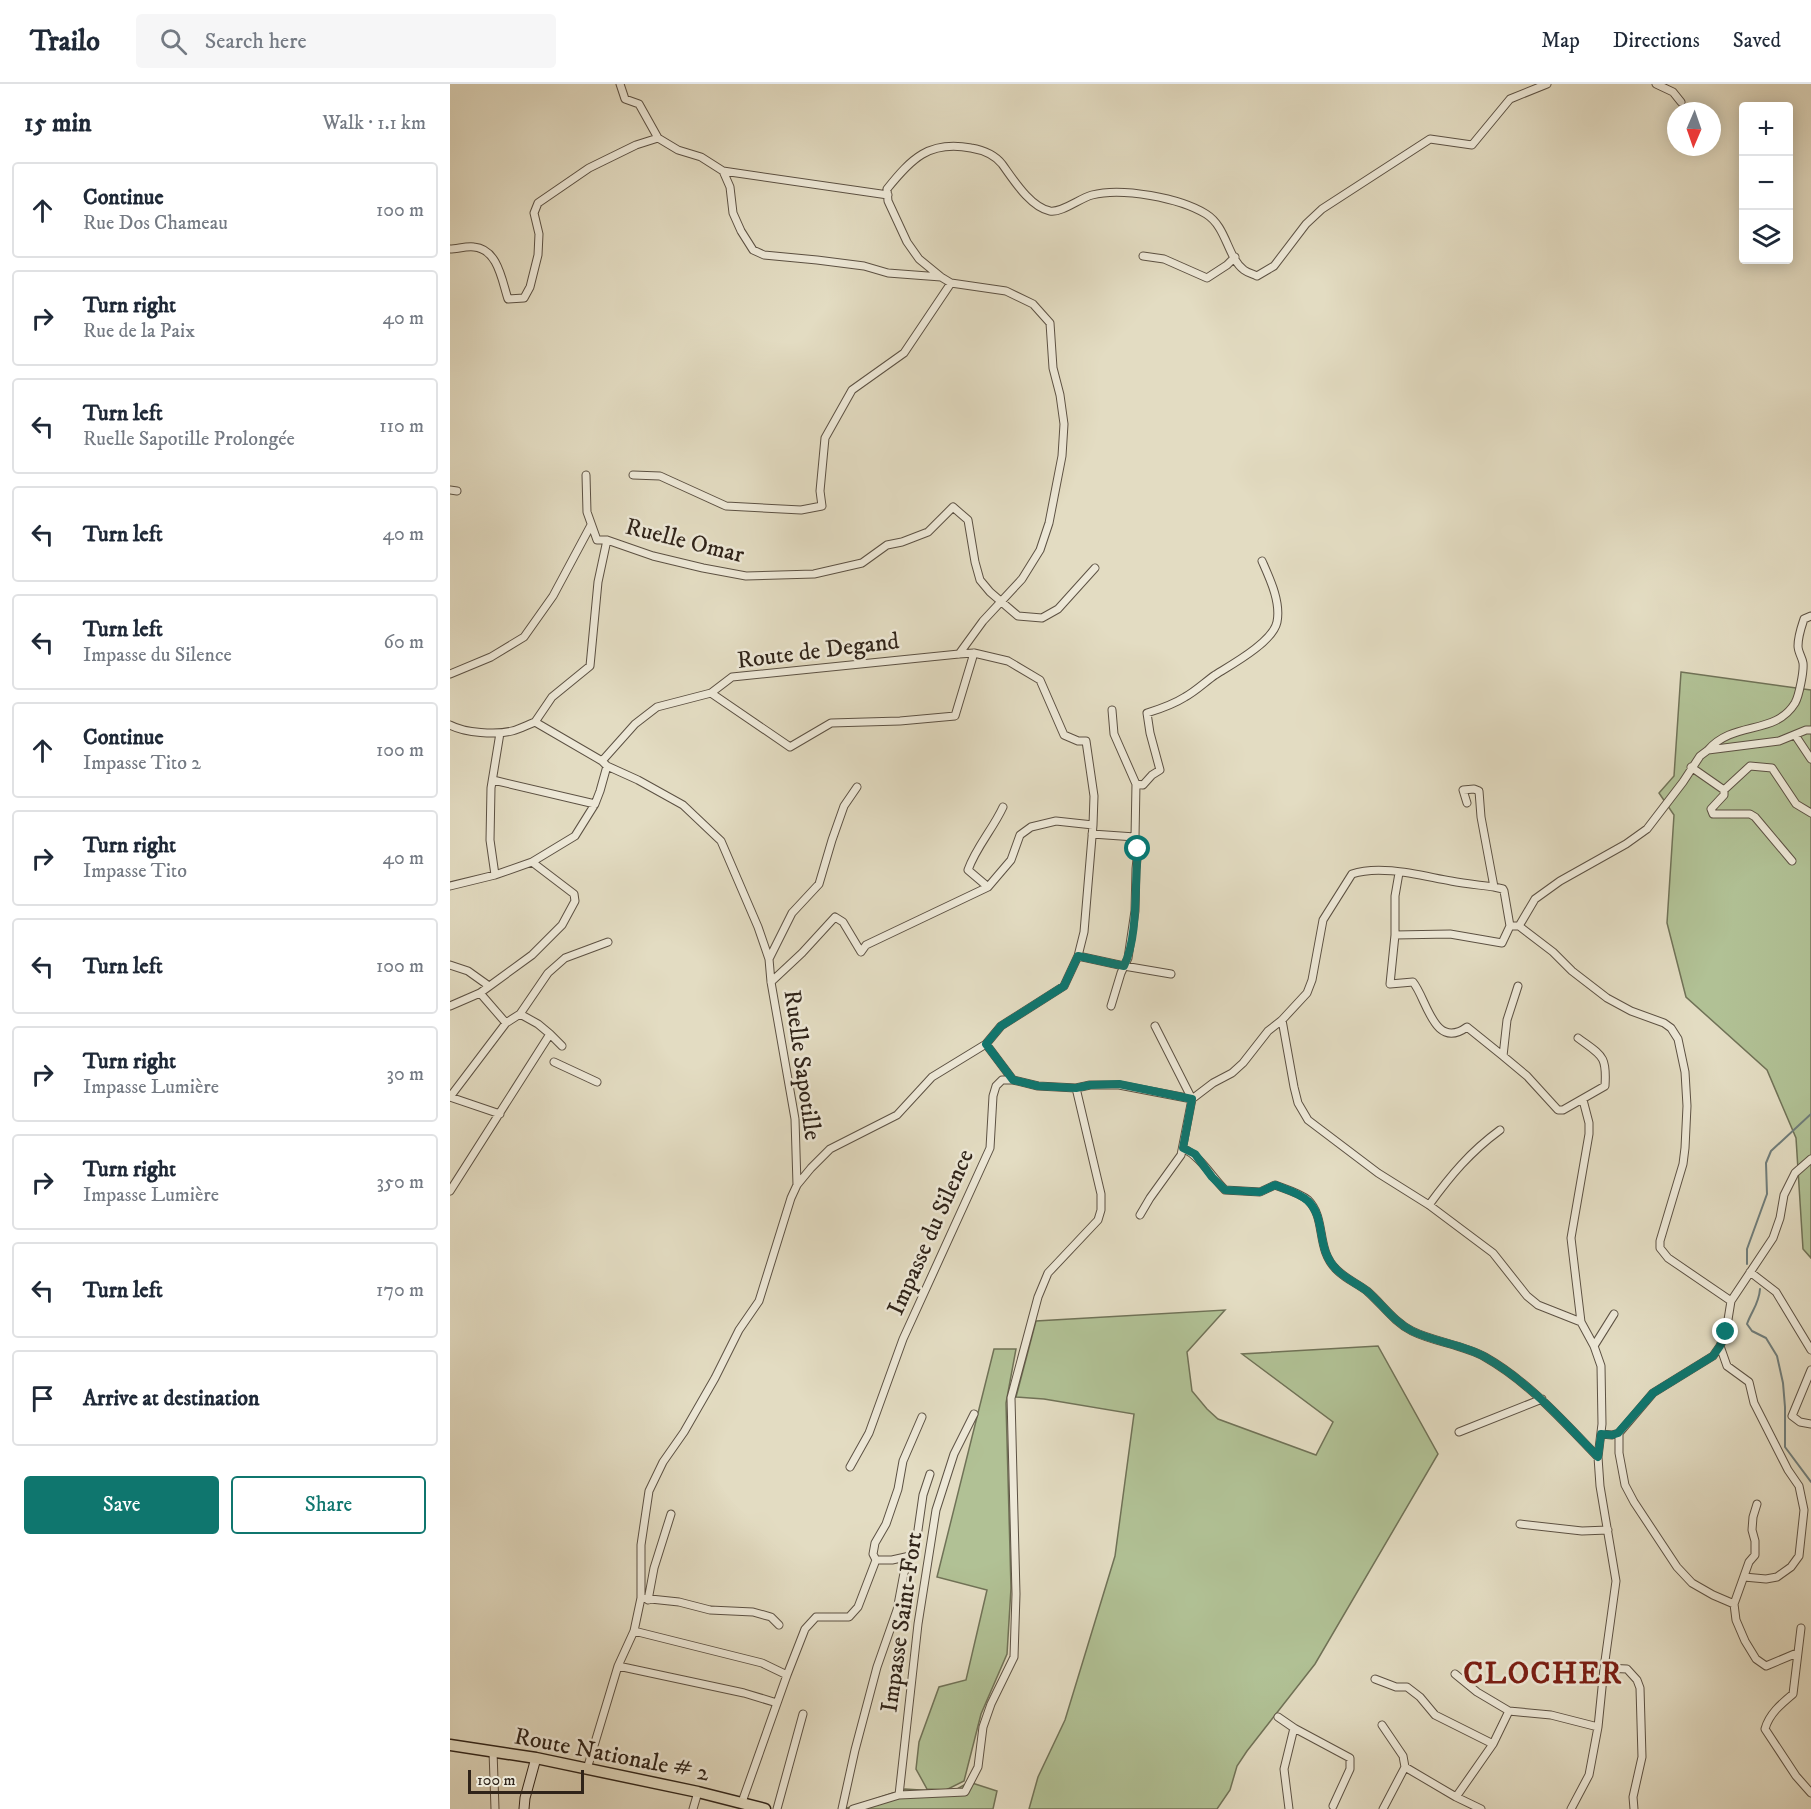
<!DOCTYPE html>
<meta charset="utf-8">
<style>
:root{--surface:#fff;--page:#f6f6f7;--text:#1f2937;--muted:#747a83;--line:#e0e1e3;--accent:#0f766e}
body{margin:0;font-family:"IM FELL DW Pica",serif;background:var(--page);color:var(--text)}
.controls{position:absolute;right:18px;top:18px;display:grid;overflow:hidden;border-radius:6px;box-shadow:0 3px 15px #0003}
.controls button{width:54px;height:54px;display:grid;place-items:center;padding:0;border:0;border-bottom:2px solid var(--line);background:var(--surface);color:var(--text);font:30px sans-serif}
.compass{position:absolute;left:1217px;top:18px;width:54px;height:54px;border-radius:50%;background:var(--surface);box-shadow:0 3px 15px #0003;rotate:182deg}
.scale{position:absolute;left:18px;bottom:15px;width:116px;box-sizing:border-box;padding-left:6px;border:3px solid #2f2319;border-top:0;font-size:16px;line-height:21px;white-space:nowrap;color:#2f2319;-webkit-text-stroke:4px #ede8d7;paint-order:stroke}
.stop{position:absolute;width:18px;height:18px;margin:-14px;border:4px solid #0f766e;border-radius:50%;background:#fff}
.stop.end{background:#0f766e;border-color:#fff;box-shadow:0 2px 6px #0008}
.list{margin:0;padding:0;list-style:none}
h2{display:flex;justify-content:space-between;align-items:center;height:78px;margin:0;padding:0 24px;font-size:26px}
h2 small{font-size:20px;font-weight:400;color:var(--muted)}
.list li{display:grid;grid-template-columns:39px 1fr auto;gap:18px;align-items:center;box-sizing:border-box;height:96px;margin:0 12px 12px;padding:0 12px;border:2px solid var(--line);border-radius:6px}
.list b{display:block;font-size:22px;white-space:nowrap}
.list p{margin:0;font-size:20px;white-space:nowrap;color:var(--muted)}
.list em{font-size:20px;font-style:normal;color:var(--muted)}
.actions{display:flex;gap:12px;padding:18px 24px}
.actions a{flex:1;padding:14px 0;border:2px solid var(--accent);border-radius:6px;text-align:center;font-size:21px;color:var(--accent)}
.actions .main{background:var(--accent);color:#fff}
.icon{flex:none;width:33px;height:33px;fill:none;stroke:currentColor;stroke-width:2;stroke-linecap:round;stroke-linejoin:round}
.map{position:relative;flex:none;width:1361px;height:1725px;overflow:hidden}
header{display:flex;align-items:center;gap:36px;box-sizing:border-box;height:84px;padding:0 30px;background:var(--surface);border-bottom:2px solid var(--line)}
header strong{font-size:28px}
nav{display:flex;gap:33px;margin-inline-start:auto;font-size:21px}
.search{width:420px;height:54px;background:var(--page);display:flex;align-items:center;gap:15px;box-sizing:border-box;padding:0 21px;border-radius:6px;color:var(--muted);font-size:22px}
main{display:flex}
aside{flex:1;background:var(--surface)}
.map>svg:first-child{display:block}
.green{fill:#b1c195;stroke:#707257;stroke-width:1.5}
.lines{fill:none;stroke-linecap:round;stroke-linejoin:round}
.stream{stroke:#6f7d7b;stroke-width:2}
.street-casing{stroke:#5c5143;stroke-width:9}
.secondary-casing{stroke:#2f2319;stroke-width:11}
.primary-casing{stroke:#2f2319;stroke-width:13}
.street{stroke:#ede8d7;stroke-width:7}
.secondary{stroke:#ede8d7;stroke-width:9}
.primary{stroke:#e3dcc2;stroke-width:10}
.route{stroke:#0f766e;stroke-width:8}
.labels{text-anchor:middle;stroke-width:5;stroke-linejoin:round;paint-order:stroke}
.street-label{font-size:24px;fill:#2f2319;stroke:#ede8d7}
.district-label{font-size:30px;font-weight:bold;letter-spacing:1.5px;fill:#7a1f14;stroke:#ede8d7}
</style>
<header>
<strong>Trailo</strong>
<div class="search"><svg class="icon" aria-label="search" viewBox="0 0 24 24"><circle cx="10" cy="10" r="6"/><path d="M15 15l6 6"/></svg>Search here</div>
<nav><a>Map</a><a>Directions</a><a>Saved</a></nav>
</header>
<main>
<aside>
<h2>15 min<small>Walk · 1.1 km</small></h2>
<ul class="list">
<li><svg class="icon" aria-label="ahead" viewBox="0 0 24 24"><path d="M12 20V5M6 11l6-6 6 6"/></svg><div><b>Continue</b><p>Rue Dos Chameau</p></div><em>100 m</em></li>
<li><svg class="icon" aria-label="right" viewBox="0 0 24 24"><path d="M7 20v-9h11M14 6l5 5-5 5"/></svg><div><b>Turn right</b><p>Rue de la Paix</p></div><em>40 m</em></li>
<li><svg class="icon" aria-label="left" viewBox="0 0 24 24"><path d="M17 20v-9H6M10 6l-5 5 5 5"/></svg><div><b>Turn left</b><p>Ruelle Sapotille Prolongée</p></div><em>110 m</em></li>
<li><svg class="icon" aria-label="left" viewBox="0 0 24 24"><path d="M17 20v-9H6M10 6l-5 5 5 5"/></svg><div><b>Turn left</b></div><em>40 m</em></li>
<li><svg class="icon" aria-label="left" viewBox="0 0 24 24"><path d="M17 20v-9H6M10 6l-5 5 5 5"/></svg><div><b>Turn left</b><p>Impasse du Silence</p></div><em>60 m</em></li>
<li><svg class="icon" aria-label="ahead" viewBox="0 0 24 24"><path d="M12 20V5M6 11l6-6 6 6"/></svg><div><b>Continue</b><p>Impasse Tito 2</p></div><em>100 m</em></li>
<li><svg class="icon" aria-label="right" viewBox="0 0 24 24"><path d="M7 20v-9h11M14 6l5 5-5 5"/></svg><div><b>Turn right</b><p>Impasse Tito</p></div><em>40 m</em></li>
<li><svg class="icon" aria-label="left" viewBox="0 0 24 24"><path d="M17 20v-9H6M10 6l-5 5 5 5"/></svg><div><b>Turn left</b></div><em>100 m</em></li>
<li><svg class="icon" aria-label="right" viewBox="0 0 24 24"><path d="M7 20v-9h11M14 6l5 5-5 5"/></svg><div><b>Turn right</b><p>Impasse Lumière</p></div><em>30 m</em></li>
<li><svg class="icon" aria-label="right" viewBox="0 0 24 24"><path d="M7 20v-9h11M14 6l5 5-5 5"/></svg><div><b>Turn right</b><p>Impasse Lumière</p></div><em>350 m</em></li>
<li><svg class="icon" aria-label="left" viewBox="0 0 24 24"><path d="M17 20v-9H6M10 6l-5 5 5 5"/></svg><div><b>Turn left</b></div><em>170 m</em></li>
<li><svg class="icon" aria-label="arrive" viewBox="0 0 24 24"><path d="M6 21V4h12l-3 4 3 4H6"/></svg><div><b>Arrive at destination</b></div></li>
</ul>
<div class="actions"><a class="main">Save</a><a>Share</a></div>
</aside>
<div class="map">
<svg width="1361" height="1725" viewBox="0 0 1361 1725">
<rect width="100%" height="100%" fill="#e3dcc2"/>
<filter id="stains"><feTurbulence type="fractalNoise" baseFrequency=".00333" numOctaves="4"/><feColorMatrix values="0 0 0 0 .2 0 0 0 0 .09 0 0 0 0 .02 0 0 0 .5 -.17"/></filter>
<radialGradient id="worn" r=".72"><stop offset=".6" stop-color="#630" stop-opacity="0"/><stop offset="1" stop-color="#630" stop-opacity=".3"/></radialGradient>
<path class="green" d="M1231 588 1361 606V1174L1353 1165 1346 1054 1317 986 1236 913 1217 839 1224 731 1209 709 1224 692Z
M775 1226 737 1268 742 1307 757 1325 768 1335 866 1371 883 1338 792 1270 928 1262 988 1370 865 1580 797 1667 787 1682 780 1706 767 1725H579L588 1693 615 1636 665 1472 684 1330 594 1315 566 1313 586 1237Z
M544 1265H566L556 1319 561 1504 557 1570 531 1630 514 1697 496 1706 477 1705 466 1685 469 1658 489 1603 516 1596 537 1506 487 1493Z
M519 1698 547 1707 543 1725H394L455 1705 502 1708Z"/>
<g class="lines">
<path class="stream" d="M1297 1180V1165L1317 1110 1316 1079 1321 1067 1361 1030
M1310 1205C1309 1220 1302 1226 1297 1240L1302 1247 1316 1254 1327 1272 1333 1299 1335 1323V1363L1361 1398"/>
<defs>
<path id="street" d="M170 0 175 15 189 20 208 54 228 66 251 73 273 87 280 103 283 129 291 147 303 166 314 171 367 176 414 182 438 189 491 193
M1206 0 1223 8 1231 18
M273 87 438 111
M0 165C7 165 16 162 24 163 48 165 52 197 58 215L74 214 80 203 88 171 89 150 84 129 88 119 139 84 186 61 208 54
M693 172 714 175 757 194 777 181 785 173
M136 391 137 428 147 456H157L203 472 253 484 296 492 364 490 412 479 437 461 452 458 478 448 503 423 518 436 525 478 530 496 540 508 568 532 592 534 608 525 645 484
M183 391 210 392 276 422 351 426 372 422 370 407 375 354 402 306 454 269 501 199
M0 406 7 407
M509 570 533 537 572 495 590 466 599 439 612 372 614 340 610 311 603 284 600 239 583 220 556 207 501 199 491 193 469 175 457 158 438 117 437 105C461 75 479 56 521 64 533 66 544 70 552 80 563 95 580 123 600 127 612 129 630 114 642 111 672 103 730 114 756 130 777 143 777 173 794 186 798 189 803 190 807 192L824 182 856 140 872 125 980 55 1022 61 1060 15 1097 0
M0 590 41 573 74 553 103 512 141 441
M261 609 340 663 381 639 450 637 505 632 524 569
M85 638 152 677 157 682 188 696 233 721 271 757 308 843 319 875 321 898 345 1035 347 1101 341 1114 309 1217 289 1246 265 1294 234 1348 213 1378 199 1407 191 1461V1514L184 1547 168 1582 137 1685
M85 638 102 613 140 582 148 498 157 456
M0 641C15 649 46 651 62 647 70 645 77 641 85 638
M1345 651 1361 675
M1258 666C1284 636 1325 652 1345 619 1349 612 1354 587 1353 579 1352 573 1348 568 1348 562 1348 552 1351 544 1354 535L1361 532
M152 677 185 640 207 623 261 609 282 593 509 570 524 569 558 577 590 596 614 651 628 657H636L644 712 643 741 634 848 628 872 614 902 551 942 536 960 482 993 447 1031 380 1065 361 1084 347 1101
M1241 683 1274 706 1300 682 1322 684 1346 720 1361 729
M43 696 145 720
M686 700 693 701 702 691 710 686 700 649 697 629C710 625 724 620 735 613 746 607 755 598 765 591 781 581 823 558 827 538 831 518 820 495 812 477
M1274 706V711L1261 725 1263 730H1300L1305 733 1342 777
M1017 719 1013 706 1024 705 1029 707 1031 733 1044 803
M642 750 685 753
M949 789 945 812V851L940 900 963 898C977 915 984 967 1017 943L1053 972
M45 791 40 756 41 704 50 649
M0 802 45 791 82 778 125 752 145 720 150 707 157 682
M538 803 518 786C526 763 543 745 553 723
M1060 842H1069L1103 868 1122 887 1157 914 1181 927 1214 939 1221 944 1228 955 1235 988 1237 1022 1235 1064 1233 1080 1210 1157V1164L1218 1174 1281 1217
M1069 842 1085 815 1110 797 1176 760 1197 745 1233 698 1250 672 1258 666 1329 657 1356 646H1361
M628 872 674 882 721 890
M319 875 342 829 369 800 382 756 394 722 407 703
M0 881 18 887 39 902
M321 898 352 869 385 833 393 838 411 868 416 861 538 803 561 776 570 751 581 743 606 737 643 741
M1068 902 1057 936 1053 972 1077 992 1108 1026H1113L1155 1002C1157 971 1152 972 1128 954
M30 909 56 939
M0 922 30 909 82 871 112 841 125 817 124 810 82 778
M661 922 671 889 678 874 685 827 686 785 688 765 685 753 686 700 664 650 662 626
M70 930 88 940 100 950
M832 936 844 1003 848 1019 858 1036 928 1089 979 1121 1043 1169 1077 1212 1088 1221 1131 1238
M536 960 563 996
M104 978 147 998
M0 1013 56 939 70 930 98 889 115 874 158 858
M0 1013 50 1030
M733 1064C751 1073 761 1092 775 1106L810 1108 825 1101C835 1105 850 1109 858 1116 877 1135 865 1165 887 1186 896 1195 908 1200 917 1207 932 1220 944 1238 962 1247 984 1258 1014 1261 1035 1273 1079 1298 1113 1337 1148 1373
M0 1107 100 950 112 962
M979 1121C1001 1091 1020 1068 1050 1046
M690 1131 700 1114 731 1071 742 1015 705 942
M1300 1188 1326 1208 1361 1266
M1144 1262 1164 1230
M1270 1262 1277 1282 1299 1298 1304 1319 1338 1386 1349 1402 1354 1426 1349 1472 1341 1483 1327 1493 1316 1495 1294 1493
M1361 1286 1342 1332 1350 1338 1361 1340
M1009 1348 1092 1315
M1169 1349V1369L1175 1401 1184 1418 1227 1483 1242 1499 1263 1511 1284 1520
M1151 1350 1162 1351 1169 1349 1203 1309 1263 1272 1270 1262 1276 1248 1281 1217 1323 1154 1330 1134 1334 1111 1345 1089 1361 1075
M400 1383 419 1349 453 1255 540 1064 543 1012 546 1002 552 996H563L588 1002 626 1004 640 1001H669L742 1015 763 999 782 989 793 979 818 947 832 936 857 909 862 896 873 836 902 790C931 780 972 792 1001 797 1016 800 1030 801 1044 803L1053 805 1054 807 1060 842 1052 859 1000 850 945 851
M1307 1420 1303 1433 1302 1446 1305 1457V1471L1299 1478 1284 1520 1286 1536 1295 1557 1306 1575 1316 1582 1347 1569
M1070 1440 1132 1447 1158 1446
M426 1476H442L460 1472 467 1453 473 1411 480 1390
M191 1514 229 1518 260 1526 303 1528 321 1533 329 1541
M198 1516 204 1484 221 1430
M1351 1544 1343 1610C1331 1620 1319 1630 1315 1645L1346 1692 1361 1709
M184 1547 312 1579 337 1591
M168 1582 294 1609 327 1619
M1154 1584 1177 1585 1187 1596 1190 1604 1192 1673 1183 1713 1184 1725
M1005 1590 1027 1608 1059 1627 1101 1631 1148 1643
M925 1595 946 1603H957L970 1613 985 1631 1043 1660
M828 1633 844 1644 900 1674V1685L883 1722
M932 1641 953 1672 955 1683 1006 1713 1031 1725
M43 1667 45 1725
M449 1711 515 1708 528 1683 533 1643 541 1620 564 1573 566 1510 561 1314 588 1213 598 1189 648 1136 651 1126V1110L626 1004
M1006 1713 1043 1660 1059 1627
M292 1718 337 1591 355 1545 366 1533H399L408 1523 426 1476 423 1470 425 1459 436 1440 448 1405 453 1377 472 1333
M243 1725 248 1708
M327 1725 353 1630
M392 1725 405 1666 427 1583 447 1526 454 1489 460 1472
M403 1725 449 1711 468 1540 486 1426 504 1370 524 1330
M839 1725 834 1685 844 1644
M933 1725 955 1683
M1121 1725 1139 1691 1148 1643 1154 1584 1166 1497 1150 1402 1148 1373 1152 1340 1151 1282 1144 1262 1131 1238 1121 1154 1139 1050V1039L1133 1016"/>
<path id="secondary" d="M74 1725 75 1714 86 1674"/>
<path id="primary" d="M0 1661 86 1674 248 1708 315 1725"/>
</defs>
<use href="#street" class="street-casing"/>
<use href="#secondary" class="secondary-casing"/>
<use href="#primary" class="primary-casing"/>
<use href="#street" class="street"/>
<use href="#secondary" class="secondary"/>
<use href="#primary" class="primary"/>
</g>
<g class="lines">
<path class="route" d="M688 765C684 800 689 851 674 882L628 872 614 902 551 942 536 960 563 996 588 1002 626 1004 640 1001 669 1000 742 1015 733 1064 745 1070 762 1093 775 1106 810 1108 825 1101C835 1105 850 1109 858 1117 877 1135 865 1165 887 1186 896 1195 908 1200 917 1207 932 1220 944 1238 962 1247 984 1258 1015 1261 1035 1273 1079 1298 1113 1337 1148 1373L1151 1350 1162 1351 1168 1349 1203 1309 1263 1272 1270 1262 1276 1248"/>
</g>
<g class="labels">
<g class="street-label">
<text transform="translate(235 456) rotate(14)" y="8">Ruelle Omar</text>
<text transform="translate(368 566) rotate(-7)" y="8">Route de Degand</text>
<text transform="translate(353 981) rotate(82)" y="8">Ruelle Sapotille</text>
<text transform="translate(480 1148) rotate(-66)" y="8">Impasse du Silence</text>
<text transform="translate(451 1538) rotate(-82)" y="8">Impasse Saint-Fort</text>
<text transform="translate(162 1670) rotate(11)" y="8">Route Nationale # 2</text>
</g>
<g class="district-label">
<text x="1093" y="1599">CLOCHER</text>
</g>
</g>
<rect width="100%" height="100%" filter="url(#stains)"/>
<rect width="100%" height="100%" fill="url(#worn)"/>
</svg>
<div class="controls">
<button>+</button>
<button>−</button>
<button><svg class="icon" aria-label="layers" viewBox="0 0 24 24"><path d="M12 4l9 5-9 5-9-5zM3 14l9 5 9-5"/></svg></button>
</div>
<svg class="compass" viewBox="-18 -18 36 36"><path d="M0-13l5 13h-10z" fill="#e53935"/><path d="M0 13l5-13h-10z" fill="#747a83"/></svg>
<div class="scale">100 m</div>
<div class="stop" style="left:688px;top:765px"></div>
<div class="stop end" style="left:1276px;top:1248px"></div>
</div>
</main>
